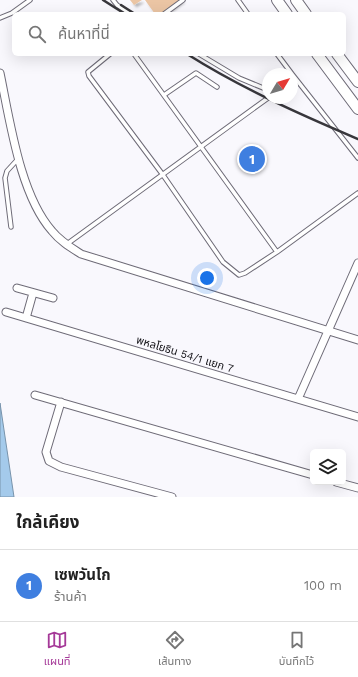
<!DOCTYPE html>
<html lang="th">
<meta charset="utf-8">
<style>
:root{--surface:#fff;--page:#f2f2f2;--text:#222;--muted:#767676;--line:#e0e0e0;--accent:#a53998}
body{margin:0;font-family:"Work Sans","Noto Sans Thai",sans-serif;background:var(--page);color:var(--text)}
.controls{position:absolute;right:12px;bottom:12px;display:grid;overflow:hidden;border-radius:6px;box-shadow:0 4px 16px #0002}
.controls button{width:36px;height:36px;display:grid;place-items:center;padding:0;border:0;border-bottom:1px solid var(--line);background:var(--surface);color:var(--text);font:20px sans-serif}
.compass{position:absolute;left:262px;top:68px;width:36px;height:36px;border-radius:50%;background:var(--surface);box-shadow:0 4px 16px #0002;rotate:52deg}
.you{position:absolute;left:207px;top:278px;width:14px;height:14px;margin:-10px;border:3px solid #fff;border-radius:50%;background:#1a73e8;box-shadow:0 0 0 6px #1a73e833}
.badge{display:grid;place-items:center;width:26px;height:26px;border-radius:50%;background:var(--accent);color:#fff;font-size:13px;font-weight:700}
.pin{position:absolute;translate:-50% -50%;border:2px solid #fff;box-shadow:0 1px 4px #0006}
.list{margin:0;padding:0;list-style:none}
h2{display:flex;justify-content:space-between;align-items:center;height:52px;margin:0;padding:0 16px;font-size:17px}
h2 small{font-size:13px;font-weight:400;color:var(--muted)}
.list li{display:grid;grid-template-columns:26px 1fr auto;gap:12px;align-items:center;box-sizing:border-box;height:72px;padding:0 16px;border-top:1px solid var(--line)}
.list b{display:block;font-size:15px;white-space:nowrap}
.list p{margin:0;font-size:13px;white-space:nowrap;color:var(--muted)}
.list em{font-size:13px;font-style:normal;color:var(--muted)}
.icon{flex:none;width:22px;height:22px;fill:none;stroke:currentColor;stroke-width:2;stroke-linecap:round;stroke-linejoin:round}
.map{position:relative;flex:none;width:358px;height:497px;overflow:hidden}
.search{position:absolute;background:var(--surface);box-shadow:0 4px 16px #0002;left:12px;right:12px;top:12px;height:44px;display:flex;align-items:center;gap:10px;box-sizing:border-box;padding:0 14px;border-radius:6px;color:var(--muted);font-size:15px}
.sheet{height:124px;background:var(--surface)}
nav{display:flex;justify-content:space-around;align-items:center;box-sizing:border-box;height:56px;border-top:1px solid var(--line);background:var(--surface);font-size:11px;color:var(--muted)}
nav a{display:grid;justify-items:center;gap:2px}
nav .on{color:var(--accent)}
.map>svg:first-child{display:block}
.water{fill:#a4caeb;stroke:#7893ab}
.building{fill:#ebc5a4;filter:url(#shadow)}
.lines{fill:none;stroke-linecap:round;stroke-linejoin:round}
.service-casing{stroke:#6e6b77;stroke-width:5.5}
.minor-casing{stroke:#6e6b77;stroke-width:9}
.secondary-casing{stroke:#6e6b77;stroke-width:12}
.service{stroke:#fff;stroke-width:3.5}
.minor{stroke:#fff;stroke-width:7}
.secondary{stroke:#fff;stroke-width:10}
.rail{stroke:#38373c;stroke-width:2.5}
.labels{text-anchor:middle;stroke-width:3;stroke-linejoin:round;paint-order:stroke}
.street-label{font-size:11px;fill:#131217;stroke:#f9f8fd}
</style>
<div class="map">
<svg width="358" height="497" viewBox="0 0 358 497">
<defs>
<filter id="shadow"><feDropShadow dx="2.5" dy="2.5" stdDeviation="1" flood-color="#0004"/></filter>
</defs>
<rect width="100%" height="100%" fill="#f9f8fd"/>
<path class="water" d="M0 403 14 497H0Z"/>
<path class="building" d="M130 0H142L134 5Z
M145 0H183L164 14H155Z"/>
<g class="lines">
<defs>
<path id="service" d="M113 0 117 5 131 14
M238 0 248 14
M164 14 183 0
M0 18 12 13 30 0
M110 54 88 72 89 76 163 175 223 262 239 275 245 273 277 252 358 193
M134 54 277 252
M199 54 239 78 268 90
M277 54 292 74
M292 74 358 158
M164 95 196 73 217 87
M11 227 5 178 7 171 18 159
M67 244 268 98"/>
<path id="minor" d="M0 73C10 121 20 195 52 231 60 241 70 247 81 254L358 340
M17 288 53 298
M6 312 358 417
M26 318 33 293
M35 395 313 475
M298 399 358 263
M61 402 46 452 49 461 61 467 172 497
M336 482 358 488"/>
<path id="secondary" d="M277 0 287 14
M296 0 306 14
M317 54 358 109
M337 54 358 82"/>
</defs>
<use href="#service" class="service-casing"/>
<use href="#minor" class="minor-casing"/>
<use href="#secondary" class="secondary-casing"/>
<use href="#service" class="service"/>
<use href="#minor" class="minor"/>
<use href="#secondary" class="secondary"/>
<path class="rail" d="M103 0 125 14
M121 5 135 14
M187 54C241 88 299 114 358 139"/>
</g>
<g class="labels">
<g class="street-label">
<text transform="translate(185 354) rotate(17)" y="4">พหลโยธิน 54/1 แยก 7</text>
</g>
</g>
</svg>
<div class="controls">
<button><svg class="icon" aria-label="layers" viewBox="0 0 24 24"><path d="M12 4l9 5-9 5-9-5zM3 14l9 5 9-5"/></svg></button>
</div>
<svg class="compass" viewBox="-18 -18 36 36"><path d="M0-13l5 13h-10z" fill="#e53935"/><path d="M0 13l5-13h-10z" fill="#767676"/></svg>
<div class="you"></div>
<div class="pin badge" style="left:252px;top:159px;background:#3f7fe0">1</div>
<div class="search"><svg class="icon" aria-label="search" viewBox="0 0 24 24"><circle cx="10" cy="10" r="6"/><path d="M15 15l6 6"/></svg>ค้นหาที่นี่</div>
</div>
<section class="sheet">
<h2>ใกล้เคียง<small></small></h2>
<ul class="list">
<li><span class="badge" style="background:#3f7fe0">1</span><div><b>เซพวันโก</b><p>ร้านค้า</p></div><em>100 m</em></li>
</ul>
</section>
<nav>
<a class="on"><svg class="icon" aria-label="map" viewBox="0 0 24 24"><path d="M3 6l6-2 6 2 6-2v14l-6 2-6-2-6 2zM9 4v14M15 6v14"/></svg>แผนที่</a>
<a><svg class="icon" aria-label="directions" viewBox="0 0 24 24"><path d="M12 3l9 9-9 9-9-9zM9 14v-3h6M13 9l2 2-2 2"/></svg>เส้นทาง</a>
<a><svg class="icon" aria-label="saved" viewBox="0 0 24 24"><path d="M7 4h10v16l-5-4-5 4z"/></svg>บันทึกไว้</a>
</nav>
